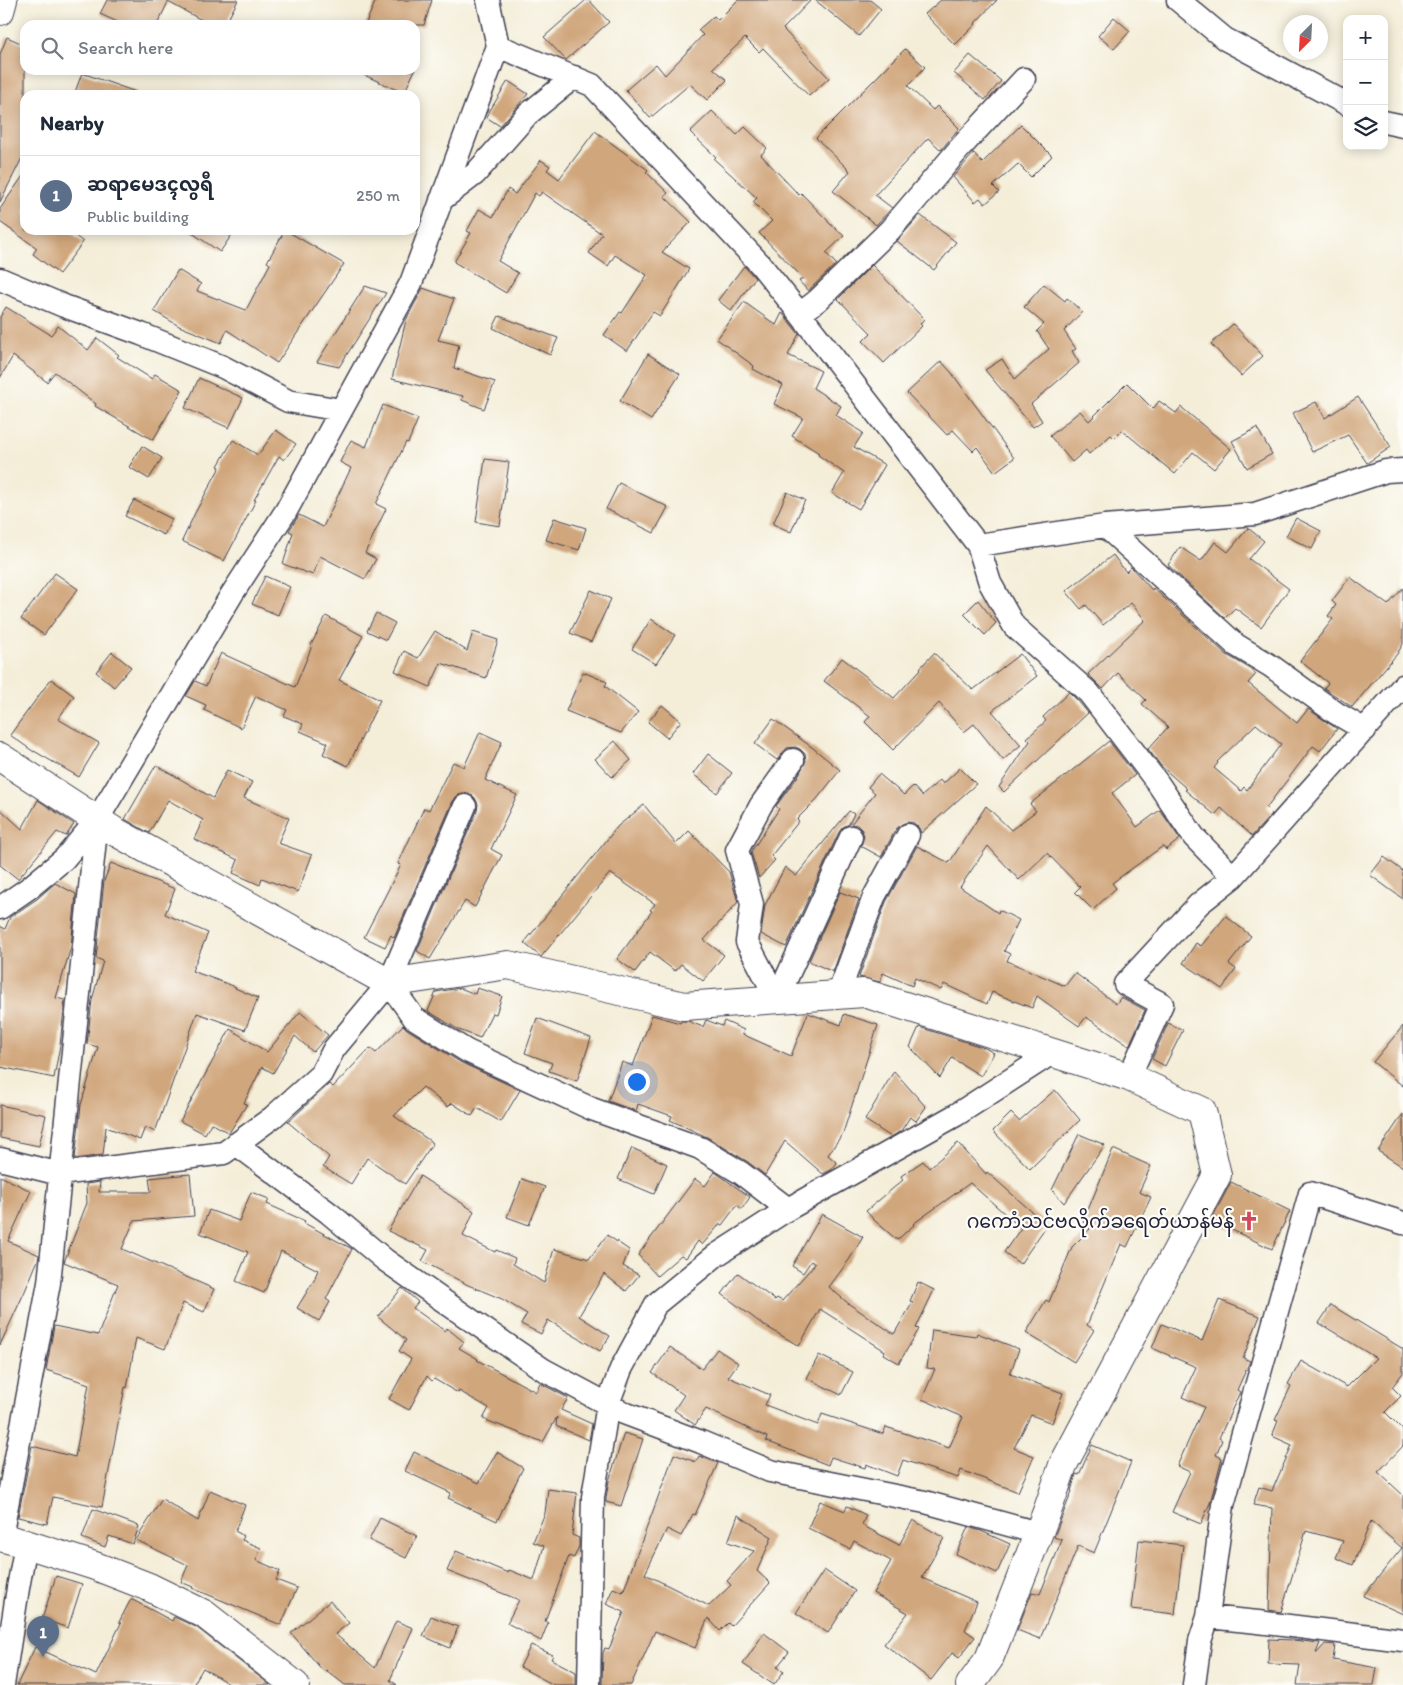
<!DOCTYPE html>
<meta charset="utf-8">
<style>
:root{--surface:#fff;--page:#f6f6f7;--text:#1f2937;--muted:#747a83;--line:#e0e1e3;--accent:#d1495b}
body{margin:0;font-family:Itim,"Noto Sans Myanmar",sans-serif;background:var(--page);color:var(--text)}
.controls{position:absolute;right:15px;top:15px;display:grid;overflow:hidden;border-radius:10px;box-shadow:0 2px 12px #0003}
.controls button{width:45px;height:45px;display:grid;place-items:center;padding:0;border:0;border-bottom:1px solid var(--line);background:var(--surface);color:var(--text);font:25px sans-serif}
.compass{position:absolute;left:1283px;top:15px;width:45px;height:45px;border-radius:50%;background:var(--surface);box-shadow:0 2px 12px #0003;rotate:204deg}
.you{position:absolute;left:636px;top:1081px;width:18px;height:18px;margin:-12px;border:4px solid #fff;border-radius:50%;background:#1a73e8;box-shadow:0 0 0 8px #1a73e833}
.badge{display:grid;place-items:center;width:32px;height:32px;border-radius:50%;background:var(--accent);color:#fff;font-size:16px;font-weight:700}
.pin{position:absolute;translate:-50% -41px;filter:drop-shadow(0 1px 2px #0008)}
.pin::after{content:'';position:absolute;top:26px;width:18px;height:15px;background:inherit;clip-path:polygon(0 0,100% 0,50% 100%)}
.list{margin:0;padding:0;list-style:none}
h2{display:flex;justify-content:space-between;align-items:center;height:65px;margin:0;padding:0 20px;font-size:21px}
h2 small{font-size:16px;font-weight:400;color:var(--muted)}
.list li{display:grid;grid-template-columns:32px 1fr auto;gap:15px;align-items:center;box-sizing:border-box;height:80px;padding:0 20px;border-top:1px solid var(--line)}
.list b{display:block;font-size:19px;white-space:nowrap}
.list p{margin:0;font-size:16px;white-space:nowrap;color:var(--muted)}
.list em{font-size:16px;font-style:normal;color:var(--muted)}
.icon{flex:none;width:28px;height:28px;fill:none;stroke:currentColor;stroke-width:2;stroke-linecap:round;stroke-linejoin:round}
.map{position:relative;flex:none;width:1403px;height:1685px;overflow:hidden}
.search{position:absolute;background:var(--surface);box-shadow:0 2px 12px #0003;left:20px;top:20px;width:400px;height:55px;display:flex;align-items:center;gap:12px;box-sizing:border-box;padding:0 18px;border-radius:15px;color:var(--muted);font-size:19px}
.panel{position:absolute;background:var(--surface);box-shadow:0 2px 12px #0003;left:20px;top:90px;width:400px;height:145px;border-radius:15px}
.map>svg:first-child{display:block}
.building{fill:#d0a67c;fill-rule:evenodd}
.lines{fill:none;stroke-linecap:round;stroke-linejoin:round}
.minor-casing{stroke:#424153;stroke-width:25}
.tertiary-casing{stroke:#424153;stroke-width:30}
.minor{stroke:#fff;stroke-width:22}
.tertiary{stroke:#fff;stroke-width:28}
.labels{text-anchor:middle;stroke-width:4.5;stroke-linejoin:round;paint-order:stroke}
.poi-label{font-size:19px;fill:#22223b;stroke:#fdfcf7;text-anchor:end}
</style>
<div class="map">
<svg width="1403" height="1685" viewBox="0 0 1403 1685">
<rect width="100%" height="100%" fill="#fdfcf7"/>
<filter id="ink" filterUnits="userSpaceOnUse"><feTurbulence type="fractalNoise" baseFrequency=".02" numOctaves="2"/><feDisplacementMap in="SourceGraphic" scale="10" xChannelSelector="R" yChannelSelector="G"/><feConvolveMatrix kernelMatrix="1 2 1 2 8 2 1 2 1" color-interpolation-filters="sRGB"/></filter>
<filter id="wash" filterUnits="userSpaceOnUse"><feTurbulence type="fractalNoise" baseFrequency=".0096" numOctaves="4" result="noise"/><feDisplacementMap in="SourceGraphic" scale="20" xChannelSelector="R" yChannelSelector="G"/><feGaussianBlur stdDeviation="1.12" result="paint"/><feColorMatrix in="noise" values="0 0 0 0 0 0 0 0 0 0 0 0 0 0 0 0 0 1.4 0 .05"/><feComposite in="paint" operator="in"/></filter>
<g filter="url(#wash)">
<rect width="100%" height="100%" fill="#f4eed9"/>
<g id="blocks">
<path class="building" d="M107 0H238L225 25H211L168 2 157 25H124L100 14Z
M376 0H432L424 25H365Z
M586 0H589L609 22 566 60 544 37Z
M738 0H811L783 29 829 78 809 96 763 48 759 52 745 38 713 68 727 80 707 100 690 84 650 118 626 90 656 64 665 75 703 35 698 30 714 16 718 20Z
M815 0H870L881 9 859 36Z
M941 0H997L975 23 976 24 955 45 925 14Z
M1114 17 1130 31 1114 49 1098 36Z
M7 37 25 45V152L0 202V54Z
M905 49 925 67 908 86 933 110 937 106 959 128 941 150 928 138 875 195 892 208 876 225 833 191 850 171 816 138Z
M970 55 1001 81 985 100 954 73Z
M353 70H415L404 93Z
M82 73 136 92V95H74Z
M508 81 528 94 500 126 486 117Z
M712 111 737 135 745 127 767 148 761 155 799 195 801 193 828 221V222L844 236 826 253 836 264 808 291 799 281 803 278 759 233 772 221 753 202 757 198 714 159 716 157 690 132Z
M1021 125 1052 156 1031 177 1018 164 993 186 999 192 985 204 980 198 975 202 953 177 974 153 982 163Z
M595 131 648 170 646 172 668 193 664 196 691 222 662 252 689 269 660 316 653 312 627 351 604 335 620 312 622 313 647 275 615 255 608 266 589 253 602 234 542 192 539 196 535 193 498 261 518 273 506 293 454 262 471 233 467 231 479 209 493 217 508 189 515 194 541 160 550 166 547 170 559 179Z
M25 173V230H68L83 242 59 274 33 254 37 248 0 222V209Z
M920 215 956 242 934 270 897 241Z
M188 230H235L220 252Z
M285 230 344 264 277 363 227 330 221 343 179 326 154 311 178 270 201 284 197 291 246 310 270 264 267 262Z
M872 265 924 319 920 324 922 326 884 363 863 341 871 333 838 299Z
M744 266 755 278 731 311 718 300Z
M1044 284 1065 301 1067 298 1082 312 1064 331 1076 349 1072 351 1079 363 1031 404 1042 421 1033 427 985 370 1002 359 1015 379 1049 349 1037 331 1044 324 1024 307Z
M365 286 386 293 339 367 317 362Z
M423 288 454 299 438 340 459 345 454 368 495 382 484 409 462 400 463 396 392 379 406 320Z
M744 302 776 325 782 313 799 334 788 355 821 371 813 388 841 406 836 415 863 433 854 447 885 465 859 509 832 493 844 473 818 455 819 453 792 436 803 418 774 404 783 385 753 369 754 366 717 339Z
M6 307 51 335 58 326 88 350 97 338 119 355 117 357 152 379 155 374 182 390 153 440 95 406 96 404 55 372 47 382 13 356 0 378V317Z
M499 316 558 338 550 355 493 328Z
M1233 324 1263 356 1241 376 1211 344Z
M648 354 680 374 651 420 620 401Z
M941 361 951 372 1014 458 995 472 977 447 973 451 953 430 947 435 907 393Z
M199 378 243 398 229 428 185 408Z
M1127 383 1153 409 1159 401 1176 413 1181 407 1231 449 1214 469 1193 452 1175 474 1122 430 1114 438 1111 435 1089 454 1086 450 1072 462 1050 436 1080 411 1089 421Z
M1358 397 1391 447 1367 463 1348 435 1312 452 1293 413 1316 402 1325 418Z
M383 405 418 419 408 443 406 442 376 504 386 509 365 553 376 559 365 579 320 556 313 575 283 564 293 533 289 531 299 515 323 527 351 468 340 462 351 440 366 447Z
M1257 428 1272 454 1247 468 1232 441Z
M276 430 296 444 284 460 279 456 254 500H256L224 561 182 541 195 513 220 467 218 466 233 440 258 455Z
M142 446 162 458 149 479 129 467Z
M485 459 509 462 500 526 476 522Z
M619 483 668 507 654 533 606 509Z
M787 492 805 500 791 532 773 524Z
M134 500 172 519 164 535 125 516Z
M554 518 586 528 579 550 546 540Z
M1296 518 1321 531 1312 549 1286 536Z
M1248 528 1264 541 1249 559 1289 589 1261 627 1235 608 1225 618 1168 565 1180 547 1201 561 1215 542 1228 552Z
M1113 555 1126 572 1131 567 1152 590 1153 588 1227 655 1249 668 1256 674 1248 683 1297 723 1308 709 1337 729 1320 751 1313 746 1266 808 1272 814 1252 836 1221 808 1215 815 1185 790 1187 789 1162 767 1148 749 1168 727 1142 704 1146 700 1118 673 1103 689 1088 674 1145 620 1131 603 1103 625 1086 605 1081 609 1066 591ZM1256 724 1281 744 1247 790 1244 787 1241 791 1214 768 1218 763 1217 762Z
M55 573 78 589 44 635 21 619Z
M265 576 290 587 278 615 252 604Z
M1350 577 1388 605 1403 588V644L1397 654 1352 707 1324 688 1328 683 1300 661 1333 619 1328 616 1336 605 1332 601Z
M591 590 611 599 591 642 570 633Z
M978 600 996 623 985 635 964 614Z
M376 613 395 623 386 640 367 631Z
M326 616 363 636 339 680 380 700 348 766 323 754 328 743 300 731 303 724 284 716 287 710 256 696 241 728 204 710 206 705 186 696 195 681 206 686 221 653 295 687 312 646 311 645Z
M651 619 675 635 656 664 632 649Z
M435 631 467 651 473 632 498 640 486 678 441 663 430 687 395 671 404 651 418 658Z
M112 652 131 667 114 687 96 672Z
M934 653 973 690 1020 654 1037 676 992 711 1021 745 1003 760 974 724 964 732 939 703 893 750 865 722 870 716 824 681 842 658 894 698 921 669 920 668Z
M583 672 607 682 605 686 638 712 621 733 566 711Z
M51 679 74 696 58 719 99 743 79 777 34 751V752L10 735Z
M1069 692 1079 702 1088 713 1004 792 999 787 1030 741 1027 738 1046 721 1043 717Z
M662 705 681 721 667 738 648 722Z
M773 719 813 748 840 770 817 799 797 819 799 821 771 856 775 860 759 878 751 852 779 809 776 806 798 776 806 761 805 754 800 749 795 747 787 748 777 760 755 744Z
M480 732 502 742 485 780 517 795 491 849 502 855 475 907 465 901 430 959 417 951 477 811 478 804 475 798 471 794 463 793 457 796 453 801 394 938 391 935 385 947 364 937 401 865 398 864 424 808 429 810 453 762 464 767Z
M615 741 631 760 612 777 595 759Z
M1109 741 1135 775 1112 793 1137 827 1160 810 1180 839 1166 850 1163 846 1112 883 1116 888 1093 910 1075 892 1080 887 1047 853 1019 880 988 846 960 887 998 913 999 910 1019 920 1004 951 1010 954 1007 961 1065 986 1075 973 1116 1004 1121 997 1145 1010 1129 1046 1086 1017 1079 1026 1037 996 1032 1008 992 992 987 1004 944 984 941 990 915 978 912 986 883 973 880 982 859 977 886 902 917 846 949 863 986 806 1011 830 1036 811 1030 804Z
M708 754 732 773 717 793 693 774Z
M156 765 213 798 227 770 252 782 244 798 289 818 278 843 312 855 298 892 262 878 260 885 233 873 238 860 194 839 203 820 168 800 149 833 125 819Z
M960 768 976 784 921 833 919 828 914 823 907 822 902 824 896 829 881 857 861 846 864 836 862 830 857 825 851 824 875 793 868 787 879 774 904 795 913 786 922 796 940 780 943 784Z
M38 800 74 824 66 836 57 832 18 879 0 865V809L22 829Z
M644 805 676 844 689 831 729 872 738 902 704 940 724 955 703 981 681 964 675 971 650 952 635 972 617 959 652 911 650 910 655 904 610 873 541 957 524 943 618 826Z
M849 811 854 814 849 824 843 827 839 832 786 947 761 934 765 905 785 867 796 876Z
M1384 857 1403 871V899L1370 875Z
M111 863 175 889 165 914 208 933 192 971 236 987 235 988 258 998 245 1030 197 1013 155 1132 145 1127 140 1140 106 1127 103 1155 75 1159 81 1105 98 1047 87 1044 92 1000 103 961 96 958 104 881Z
M55 883 76 894 71 947 56 998 65 1000 60 1045 54 1078 0 1067V926L5 929 10 917 37 899Z
M840 892 859 899 833 972 809 961Z
M1226 916 1251 936 1229 964 1236 969 1222 989 1183 963 1196 943 1201 946Z
M460 988 475 994 477 988 502 996 496 1014 492 1013 480 1038 459 1030 428 1011 436 992Z
M300 1012 328 1035 313 1052 295 1036 273 1073 262 1067 244 1103 247 1104 229 1133 211 1123 205 1134 180 1121 230 1029 267 1052Z
M808 1013 841 1025 844 1014 878 1025 843 1133 828 1155 837 1163 831 1170 823 1174 785 1141 765 1175 748 1162 707 1137 670 1120 672 1116 638 1104 636 1111 608 1101 622 1062 633 1066 652 1015 680 1023 681 1021H688L703 1027 706 1020 722 1026 724 1021 744 1030 742 1034 791 1056Z
M537 1018 591 1038 577 1081 549 1071 552 1063 525 1053Z
M1168 1023 1183 1030 1165 1066 1152 1059Z
M403 1025 407 1029 460 1062 520 1090 501 1122 477 1108 472 1116 452 1103 448 1107 423 1087 394 1116 433 1143 405 1184 367 1158 351 1184 323 1167 329 1157 288 1122 329 1084 333 1087 370 1048 376 1053Z
M1403 1026V1086L1373 1062Z
M919 1027 985 1048 994 1053 981 1076 952 1058 940 1078 910 1047Z
M894 1071 926 1107 916 1121 910 1117 901 1131 891 1137 865 1120Z
M1055 1090 1080 1120 1030 1169 993 1131 1011 1113 1019 1121Z
M0 1105 46 1115 39 1146 0 1138Z
M1403 1114V1167L1378 1151Z
M1079 1134 1105 1145 1064 1203 1052 1190Z
M958 1143 986 1174 987 1172 1047 1225 1020 1264 1004 1252 1021 1228 970 1183 913 1224 914 1225 897 1240 874 1220 866 1211 903 1180 901 1176 923 1161 929 1168Z
M632 1148 667 1164 654 1194 618 1179Z
M1113 1149 1151 1166 1139 1192 1151 1197 1127 1247 1121 1244 1087 1325 1094 1330 1074 1362 1026 1333 1046 1300 1049 1302 1072 1247 1090 1229 1083 1222Z
M715 1172 750 1197 742 1209 737 1205 722 1225 720 1224 702 1245 698 1241 686 1258 681 1255 657 1276 638 1255 695 1179 705 1186Z
M190 1174 194 1216 134 1221 122 1249 214 1289 204 1312 183 1303 165 1349 136 1338 127 1388 125 1387 102 1507 53 1497 47 1524 18 1517 32 1446 75 1457 89 1384 46 1370 54 1326 98 1335 118 1284 64 1262 87 1203 86 1184 100 1182 99 1192H151L149 1178Z
M0 1176 31 1191 8 1241 39 1255 38 1260 25 1291 0 1345Z
M420 1176 474 1211 463 1236 495 1252 496 1250 515 1258 513 1264 544 1283 554 1249 589 1259 607 1235 629 1250 623 1266 639 1275 626 1291 604 1274 579 1316 610 1336 600 1351 548 1320 541 1334 521 1324 527 1314 502 1299 468 1285 422 1261 428 1250 388 1231Z
M522 1179 545 1187 529 1225 507 1217Z
M1231 1182 1290 1211 1272 1249 1211 1220Z
M251 1192 269 1199 267 1204 305 1221 304 1223 352 1249 326 1299 330 1302 319 1321 297 1308 316 1277H315L318 1270 281 1251 264 1293 236 1281 248 1252 200 1233 209 1210 239 1221Z
M822 1214 863 1237 849 1260 829 1287 849 1304 894 1334 913 1302 910 1301 918 1282 934 1290 916 1328 919 1329 899 1363 883 1354 885 1351 820 1309 799 1346 762 1324 722 1294 738 1273 775 1300 777 1298 782 1301 815 1264 811 1261 803 1273 792 1266Z
M402 1288 418 1302 413 1308 445 1331 447 1328 464 1342 459 1348 478 1359 477 1360 536 1392 540 1383 568 1398 561 1410 592 1424 589 1440 556 1426 557 1417 543 1442 483 1419 489 1408 459 1391 458 1393 434 1379 432 1381 427 1376 409 1410 389 1399 411 1359 399 1351 406 1340 378 1317Z
M1219 1300 1260 1316 1243 1358 1250 1361 1237 1390 1240 1392 1219 1438 1222 1440 1216 1455 1222 1458 1210 1503 1201 1524 1172 1512 1190 1472 1177 1466 1204 1407 1182 1397 1196 1367 1152 1348 1162 1324 1202 1341Z
M1331 1305 1403 1349V1373L1392 1387 1401 1396 1385 1412 1403 1430V1446L1378 1472 1403 1495V1614L1363 1596 1402 1548 1371 1521 1353 1565 1336 1558 1343 1541 1306 1531 1281 1612 1269 1610 1272 1508 1253 1505 1259 1487 1272 1491 1292 1445 1272 1436 1278 1421 1275 1420 1291 1386 1288 1384 1301 1361 1347 1387 1376 1358 1319 1323Z
M932 1330 976 1336 977 1333 1019 1349 1010 1374 1063 1393 1052 1423 1031 1415 1014 1448 1034 1456 1018 1492 961 1470 958 1478 903 1460 897 1476 866 1464 865 1468 831 1457 828 1465 766 1441 767 1437 706 1409 695 1425 674 1410 684 1395 652 1373 670 1347 702 1369 717 1349 738 1363 728 1377 770 1395 765 1405 818 1425 822 1414 883 1434 886 1427 949 1448 963 1417 922 1399 935 1369 927 1368Z
M819 1355 853 1372 841 1395 807 1378Z
M624 1433 643 1439 621 1506 606 1502V1498L609 1481Z
M1092 1445 1131 1462 1094 1553 1078 1546 1040 1639 1017 1630 1032 1592 1040 1594 1062 1540 1054 1537 1072 1491H1071L1076 1474 1079 1475Z
M414 1452 479 1483 497 1452 523 1468 497 1521 448 1498 451 1493 405 1471Z
M674 1454 696 1462 699 1456 718 1463 695 1515 693 1514 681 1536 667 1529 645 1574 709 1606 731 1585 727 1581 754 1551 728 1542 738 1515 772 1537 757 1571 770 1583 731 1626 728 1623 720 1631 708 1618 695 1648 655 1631 631 1685H602L603 1653 605 1648 609 1649 624 1612 606 1604 613 1588 623 1592Z
M548 1489 577 1493 572 1535 579 1538V1546L574 1558 569 1556 545 1621 548 1623 541 1641 507 1623 519 1600 447 1571 456 1551 508 1573 509 1570 534 1580 544 1546 533 1542 545 1513Z
M210 1490 245 1505 235 1531 244 1536 242 1540 261 1548 256 1560 280 1571 276 1580 297 1588 281 1625 192 1588 193 1587 181 1582 188 1565 136 1540 162 1499 198 1521Z
M820 1501 845 1511 847 1506 866 1515 862 1525 899 1545 913 1520 944 1538 922 1578 977 1602 965 1630 975 1637 959 1658 952 1653 931 1680 884 1644 908 1613 873 1593 891 1561 854 1541 850 1549 808 1528Z
M93 1509 139 1526 133 1544 109 1536 105 1547 82 1538Z
M380 1518 417 1536 406 1558 369 1540Z
M968 1527 981 1531 1010 1544 997 1573 956 1554Z
M1139 1540 1183 1545 1175 1614 1131 1609Z
M824 1570 855 1591 828 1633 796 1613Z
M56 1576 82 1584 68 1628 42 1619Z
M131 1599 172 1621 174 1617 196 1627 270 1685H228L229 1684 203 1668 193 1685H17L35 1647 96 1675 121 1623 119 1622Z
M330 1601 349 1623 335 1634 375 1668 396 1621 413 1628 390 1680 397 1685H345L326 1670 324 1672 291 1633Z
M431 1616 458 1627 450 1648 423 1636Z
M764 1633 789 1652 777 1667 784 1671 774 1685 743 1664Z
M1269 1639 1293 1640 1320 1643 1316 1653H1317L1325 1644 1335 1645 1333 1660 1377 1668 1374 1685H1297L1300 1665 1268 1664Z
M531 1645 553 1655 551 1659 576 1672V1685H554L520 1667Z"/>
</g>
</g>
<g filter="url(#ink)">
<use href="#blocks" fill-opacity="0" stroke="#424153" stroke-width="1"/>
<g class="lines">
<defs>
<path id="minor" d="M1178 0 1225 39 1347 104
M498 46 592 85 760 264 800 314 978 545 1105 526 1255 514 1386 471 1403 470
M1384 122 1403 126
M441 200 475 174 528 114 574 77
M0 279 64 306 141 334 223 367 288 401 341 410
M800 314 818 300 890 230 960 148 1024 79
M1105 526 1236 645 1271 666 1336 713 1365 730
M978 545 990 583 1014 626 1089 693 1157 782 1194 837 1233 877
M0 908 29 888 64 859 97 820
M389 983 414 1018 467 1051 592 1109 700 1148 741 1173 788 1209
M838 995 874 897 908 835
M777 999 747 942 752 904 737 850 761 805 793 760
M777 999 851 837
M1129 1077 1162 1004 1125 984 1199 904 1233 877 1403 686
M236 1144 329 1213 385 1260 478 1325 544 1370 624 1413 701 1442 770 1471 925 1502 1038 1533
M0 1159 60 1174 224 1153 273 1117 321 1074 334 1049 389 983 465 806
M1 1537 49 1283 97 820 232 594 286 511 411 283 498 46 488 0
M1208 1617 1258 1622 1403 1640
M3 1685 18 1588 26 1544
M589 1685 593 1497 608 1404 621 1369 656 1304 715 1256 788 1209 956 1115 1052 1053
M1194 1685 1200 1641 1208 1617 1223 1505 1310 1193 1403 1223"/>
<path id="tertiary" d="M0 11 3 0
M0 757 114 831 389 983 508 965 684 1006 864 993 1129 1077 1202 1111 1217 1175 1063 1465 1048 1509 989 1659 970 1685
M0 1537 26 1544 95 1566 149 1587 204 1614 295 1685"/>
</defs>
<use href="#minor" class="minor-casing"/>
<use href="#tertiary" class="tertiary-casing"/>
<use href="#minor" class="minor"/>
<use href="#tertiary" class="tertiary"/>
</g>
</g>
<defs>
<symbol id="church-bare" viewBox="-9 -9 18 18"><path d="M-1.2-6h2.4v3.5h3.3v2.4h-3.3V6h-2.4V-.1h-3.3v-2.4h3.3Z" fill="#d1495b" stroke="#fdfcf7" stroke-width="2.5" paint-order="stroke"/></symbol>
</defs>
<g fill-rule="evenodd">
<use href="#church-bare" x="1235" y="1207" width="28" height="28"/>
</g>
<g class="labels">
<g class="poi-label">
<text x="1234" y="1228">ဂကောံသင်ဗလိုက်ခရေတ်ယာန်မန်</text>
</g>
</g>
</svg>
<div class="controls">
<button>+</button>
<button>−</button>
<button><svg class="icon" aria-label="layers" viewBox="0 0 24 24"><path d="M12 4l9 5-9 5-9-5zM3 14l9 5 9-5"/></svg></button>
</div>
<svg class="compass" viewBox="-18 -18 36 36"><path d="M0-13l5 13h-10z" fill="#e53935"/><path d="M0 13l5-13h-10z" fill="#747a83"/></svg>
<div class="you"></div>
<div class="pin badge" style="left:43px;top:1657px;background:#5c6f8a">1</div>
<div class="search"><svg class="icon" aria-label="search" viewBox="0 0 24 24"><circle cx="10" cy="10" r="6"/><path d="M15 15l6 6"/></svg>Search here</div>
<section class="panel">
<h2>Nearby<small></small></h2>
<ul class="list">
<li><span class="badge" style="background:#5c6f8a">1</span><div><b>ဆရာမေဒၚလွရီ</b><p>Public building</p></div><em>250 m</em></li>
</ul>
</section>
</div>
